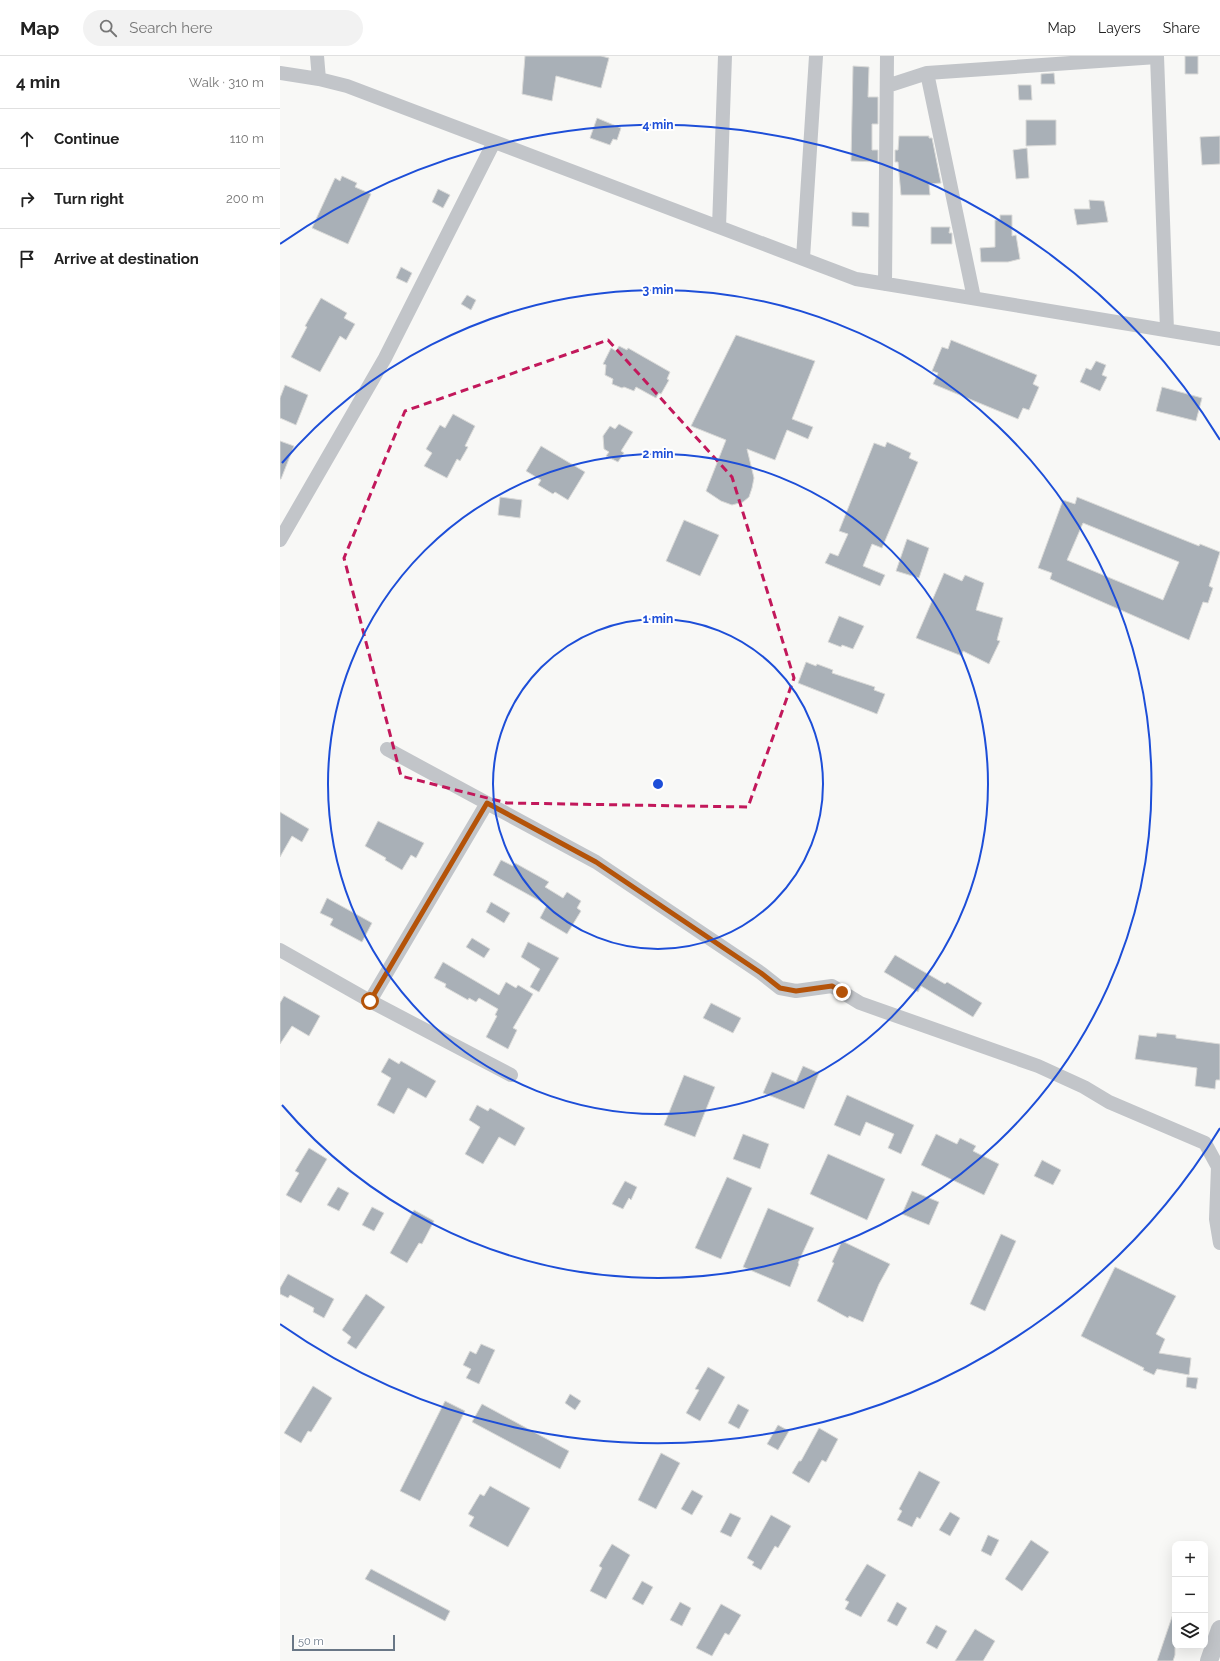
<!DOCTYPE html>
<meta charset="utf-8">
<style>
:root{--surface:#fff;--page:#f2f2f2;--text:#222;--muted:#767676;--line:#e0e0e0}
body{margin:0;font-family:Raleway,sans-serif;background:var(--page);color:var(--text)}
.controls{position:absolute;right:12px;bottom:12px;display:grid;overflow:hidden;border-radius:8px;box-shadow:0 4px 16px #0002}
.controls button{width:36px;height:36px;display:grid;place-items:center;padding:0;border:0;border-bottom:1px solid var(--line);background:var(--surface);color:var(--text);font:20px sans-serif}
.scale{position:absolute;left:12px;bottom:10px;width:103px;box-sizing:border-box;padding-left:4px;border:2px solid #697786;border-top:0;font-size:11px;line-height:14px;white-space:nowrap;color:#697786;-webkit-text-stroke:3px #fff;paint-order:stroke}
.stop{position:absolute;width:12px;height:12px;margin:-9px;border:3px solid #b45309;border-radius:50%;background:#fff}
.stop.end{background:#b45309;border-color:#fff;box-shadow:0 1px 4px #0008}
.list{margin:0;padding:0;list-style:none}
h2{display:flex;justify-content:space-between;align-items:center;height:52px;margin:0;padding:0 16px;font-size:17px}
h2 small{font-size:13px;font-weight:400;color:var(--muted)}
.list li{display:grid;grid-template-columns:26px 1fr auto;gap:12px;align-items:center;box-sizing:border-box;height:60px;padding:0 16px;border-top:1px solid var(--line)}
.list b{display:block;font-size:15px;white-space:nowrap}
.list em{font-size:13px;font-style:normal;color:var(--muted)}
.icon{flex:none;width:22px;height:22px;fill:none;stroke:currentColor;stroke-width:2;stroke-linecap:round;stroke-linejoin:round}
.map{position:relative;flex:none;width:940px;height:1605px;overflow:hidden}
header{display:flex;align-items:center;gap:24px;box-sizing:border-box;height:56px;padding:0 20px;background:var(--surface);border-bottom:1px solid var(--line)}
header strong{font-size:19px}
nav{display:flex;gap:22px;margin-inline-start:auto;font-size:14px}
.search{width:280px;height:36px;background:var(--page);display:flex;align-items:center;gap:10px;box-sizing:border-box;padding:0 14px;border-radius:22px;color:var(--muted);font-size:15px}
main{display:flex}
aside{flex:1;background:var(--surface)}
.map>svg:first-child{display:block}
.building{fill:#a9b0b7;stroke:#dadad8;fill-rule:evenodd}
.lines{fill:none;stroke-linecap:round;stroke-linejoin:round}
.minor{stroke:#c2c5c9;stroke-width:14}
.tertiary{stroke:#c2c5c9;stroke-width:18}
.route{stroke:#b45309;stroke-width:5}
.marked{fill:none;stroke:#c2185b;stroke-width:3;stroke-dasharray:8 5;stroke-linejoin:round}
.ring{fill:none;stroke:#1d4ed8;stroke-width:2}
.centre{fill:#1d4ed8;stroke:#fff;stroke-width:2}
.ring-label{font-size:12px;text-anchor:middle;font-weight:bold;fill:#1d4ed8;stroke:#fff;stroke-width:4;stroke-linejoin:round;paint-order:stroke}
</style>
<header>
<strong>Map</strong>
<div class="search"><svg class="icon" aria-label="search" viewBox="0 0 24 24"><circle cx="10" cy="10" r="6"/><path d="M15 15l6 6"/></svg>Search here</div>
<nav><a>Map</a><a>Layers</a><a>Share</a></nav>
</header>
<main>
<aside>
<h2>4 min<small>Walk · 310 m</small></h2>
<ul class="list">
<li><svg class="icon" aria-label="ahead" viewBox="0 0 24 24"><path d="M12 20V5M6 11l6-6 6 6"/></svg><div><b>Continue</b></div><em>110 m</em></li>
<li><svg class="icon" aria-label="right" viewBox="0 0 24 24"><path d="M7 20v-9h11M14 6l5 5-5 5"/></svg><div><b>Turn right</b></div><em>200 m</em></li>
<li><svg class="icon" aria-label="arrive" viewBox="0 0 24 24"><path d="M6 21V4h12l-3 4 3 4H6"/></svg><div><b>Arrive at destination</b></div></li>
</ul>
</aside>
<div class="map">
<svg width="940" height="1605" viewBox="0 0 940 1605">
<rect width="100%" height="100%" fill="#f8f8f6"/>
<path class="building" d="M245 0H321L329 2 321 32 276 20 272 45 242 38Z
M905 0H918V18H905Z
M573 10 589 11 588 41H598V68H592V94H598V106L571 105Z
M774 17 775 28H761V18Z
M738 29H751L752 44H739Z
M317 62 341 72 337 84 333 83 330 89 310 82Z
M746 64H776V89L746 90Z
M619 80H649V82H652L661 127 649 128 650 139H621L618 106H615V94H618Z
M940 80V108L922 109 920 81Z
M747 92 749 122 736 123 733 94Z
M62 120 77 127 75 131 91 138 68 188 32 172 55 122 60 125Z
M158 133 170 139 163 152 152 146Z
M809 144 824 145 828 166 797 169 794 153H810Z
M572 156 589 157V171L572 170Z
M720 159H732V180L736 179 740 203 728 206H701L700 192 715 191V164H720Z
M651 171H670L669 177H672V188H651Z
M121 211 132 217 127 227 116 222Z
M187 239 196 244 191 254 181 248Z
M41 242 67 257 64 262 75 268 66 284 60 280 40 316 11 301 27 271 25 270Z
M456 279 535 305 512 363 533 371 528 383 507 374 495 404 467 393 474 422 472 432 469 441 463 446 452 449 441 445 426 435 446 384 411 370Z
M671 284 757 319 753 328 759 331 749 354 743 352 738 363 653 328 658 317 652 315 662 291 668 293Z
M339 290 347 294 348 292 390 316 387 323 389 324 381 338 379 337 376 342 356 331 354 335 344 331 342 332 332 328 333 323 325 319 326 309 323 308 331 292 336 295Z
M816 305 826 309 822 319 827 321 820 335 800 326 806 312 811 314Z
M5 329 28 339 16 369 0 362V342Z
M882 331 922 342 916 365 876 355Z
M173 358 195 370 185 390 188 391 180 405 177 403 167 422 144 410 152 397 146 393 160 369 165 372Z
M339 368 353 376 341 395 344 397 338 406 326 400 329 396 324 393 323 380 330 370 335 373Z
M0 385 14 390 1 423H0Z
M607 386 631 397 629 402 638 406 602 492 592 488 583 510 605 519 600 530 545 507 550 497 558 500 568 478 559 475 594 387 605 391Z
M261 390 305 416 288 444 275 436 273 438 258 429 261 424 246 415Z
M220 441 242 444 240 462 218 459Z
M797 441 919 490 920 488 940 496 929 530 933 532 928 547 923 546 909 584 770 523 772 517 758 512 783 444 795 448ZM803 467 899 506 883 544 787 504Z
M404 464 439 479 420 520 386 505Z
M627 483 649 492 639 522 616 515Z
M664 517 682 525 685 519 704 527 696 554 723 562 717 584 720 585 709 608 683 595 682 600 636 582Z
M559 560 584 570 573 593 562 589 561 591 548 586Z
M526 606 536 610 537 608 553 614 552 617 595 631 594 634 605 638 597 658 518 627Z
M0 756 29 773 22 786 12 780 0 801Z
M98 765 144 787 136 802 131 799 122 814 105 804 106 802 85 790Z
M221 804 233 810 235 807 269 826 265 831 283 842 287 836 301 845 297 852 301 855 287 878 260 862 267 849 213 819Z
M47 842 92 867 82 886 50 869 53 863 40 857Z
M211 846 230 857 224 867 206 856Z
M192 882 210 893 204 902 186 891Z
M248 886 279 902 259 936 250 931 260 913 241 901Z
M615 899 665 928 667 926 702 947 693 961 641 930 638 936 604 916Z
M163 906 219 939 226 926 236 932 238 929 253 938 233 972 237 974 228 993 206 981 217 960 215 959 218 953 199 942 196 946 189 942 188 944 165 931 166 928 154 922Z
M4 940 40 960 29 980 12 970 0 988V947Z
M431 947 461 962 453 977 423 962Z
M877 977 896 979V982L940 988V1024H936L935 1033 915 1030 917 1012 855 1003 859 979 876 981Z
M109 1002 119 1008 121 1005 156 1025 146 1042 128 1032 114 1058 97 1049 111 1022 101 1016Z
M523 1010 539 1017 524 1053 483 1037 492 1016 516 1026Z
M404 1019 435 1031 415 1081 384 1069Z
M567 1039 634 1069 621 1098 608 1092 614 1078 586 1066 580 1080 554 1069Z
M197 1049 208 1055 210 1052 245 1072 235 1090 219 1081 203 1108 185 1098 200 1071 189 1064Z
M463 1078 489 1088 480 1113 453 1103Z
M656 1078 677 1088 680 1082 696 1090 693 1095 719 1108 704 1139 641 1109Z
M29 1092 47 1103 21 1147 6 1139 19 1117 15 1115Z
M548 1098 605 1123 587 1164 530 1138Z
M762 1104 781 1114 773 1129 754 1120Z
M447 1121 472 1132 441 1203 415 1192Z
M345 1125 357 1131 351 1144 349 1142 343 1153 332 1148Z
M58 1131 69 1137 59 1155 47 1149Z
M632 1135 659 1146 649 1169 622 1158Z
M92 1151 104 1157 94 1175 82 1169Z
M488 1152 534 1172 518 1207 519 1208 510 1231 463 1211Z
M134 1154 154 1165 142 1188 139 1187 127 1207 110 1197Z
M721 1178 736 1185 705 1255 690 1248Z
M562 1185 610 1208 599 1228 583 1266 569 1260 568 1262 537 1245 554 1207 552 1206Z
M835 1211 896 1240 876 1278 885 1283 879 1297 911 1302 909 1319 877 1313 874 1319 863 1314 864 1312 801 1280Z
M8 1218 54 1243 44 1262 33 1256 34 1252 10 1239 8 1242 0 1238V1232Z
M86 1238 105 1251 76 1293 67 1287 71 1281 62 1274Z
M201 1288 215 1294 199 1328 186 1322 191 1313 183 1309 190 1295 196 1298Z
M428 1311 445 1321 420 1365 406 1357 419 1334 415 1333Z
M907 1321 918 1322 916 1333 906 1331Z
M33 1330 52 1342 31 1376 28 1375 21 1387 4 1377Z
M290 1338 301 1345 295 1354 285 1347Z
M165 1345 185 1355 140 1445 120 1435Z
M202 1348 289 1395 280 1413 192 1366Z
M458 1348 469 1354 459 1373 448 1367Z
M498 1369 509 1375 498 1394 487 1388Z
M539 1372 558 1383 546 1406 542 1404 529 1427 512 1417 519 1405H521Z
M381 1397 400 1407 376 1453 358 1444Z
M639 1415 660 1426 640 1463 637 1461 632 1471 617 1464 622 1455 619 1453Z
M210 1430 250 1452 228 1491 189 1470 194 1461 188 1458 200 1438 204 1440Z
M412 1434 423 1440 412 1459 401 1453Z
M670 1456 680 1462 670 1480 659 1474Z
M450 1457 461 1462 451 1481 440 1476Z
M491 1459 511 1470 498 1492 495 1490 481 1514 472 1509 474 1506 467 1502Z
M708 1479 719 1484 711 1500 701 1495Z
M751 1484 769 1496 742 1535 725 1523Z
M332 1488 350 1499 326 1543 310 1535 322 1512 319 1510Z
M587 1508 606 1519 581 1561 565 1553 569 1546 565 1544Z
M91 1513 170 1555 165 1565 85 1523Z
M362 1525 373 1531 363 1549 352 1543Z
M400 1546 411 1552 402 1570 390 1564Z
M617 1546 627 1552 617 1570 607 1565Z
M441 1548 461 1559 449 1579 445 1577 432 1600 416 1592Z
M893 1558H895V1599L893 1605H877Z
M656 1569 667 1575 657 1593 646 1587Z
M695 1573 715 1585 703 1605H675Z"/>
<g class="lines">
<path class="minor" d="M37 0 39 23
M877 0 887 274
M0 17 39 23 67 30 576 223 940 283
M647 17 694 242
M607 30 647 17 877 1
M439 171 445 0
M523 202 536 0
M605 228 607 0
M0 484 105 302 214 86
M107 693 316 806 481 917 500 932 516 935 552 930 580 947 758 1010 804 1031 829 1046 925 1087 938 1111 936 1163 940 1187
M0 894 90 945 231 1019
M90 945 207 747"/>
<path class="tertiary" d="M929 1605 940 1573"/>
</g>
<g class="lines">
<path class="route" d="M90 945 207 747 316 806 481 917 500 932 516 935 552 930 562 936"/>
</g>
<path class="marked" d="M328 284 452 421 514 622 468 751 227 747 121 720 64 502 125 355Z"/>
<g class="ring">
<circle cx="378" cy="728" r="165"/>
<circle cx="378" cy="728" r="330"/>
<path d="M2 407A494 494 0 1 1 2 1049"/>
<path d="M940 1072A659 659 0 0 1 0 1268M0 188A659 659 0 0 1 940 384"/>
</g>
<circle cx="378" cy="728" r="6" class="centre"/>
<g class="ring-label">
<text x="378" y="73">4 min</text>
<text x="378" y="238">3 min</text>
<text x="378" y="402">2 min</text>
<text x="378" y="567">1 min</text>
</g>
</svg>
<div class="controls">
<button>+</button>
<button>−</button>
<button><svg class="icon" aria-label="layers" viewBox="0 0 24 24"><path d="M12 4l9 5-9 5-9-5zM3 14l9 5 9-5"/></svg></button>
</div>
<div class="scale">50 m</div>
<div class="stop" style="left:90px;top:945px"></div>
<div class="stop end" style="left:562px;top:936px"></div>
</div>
</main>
